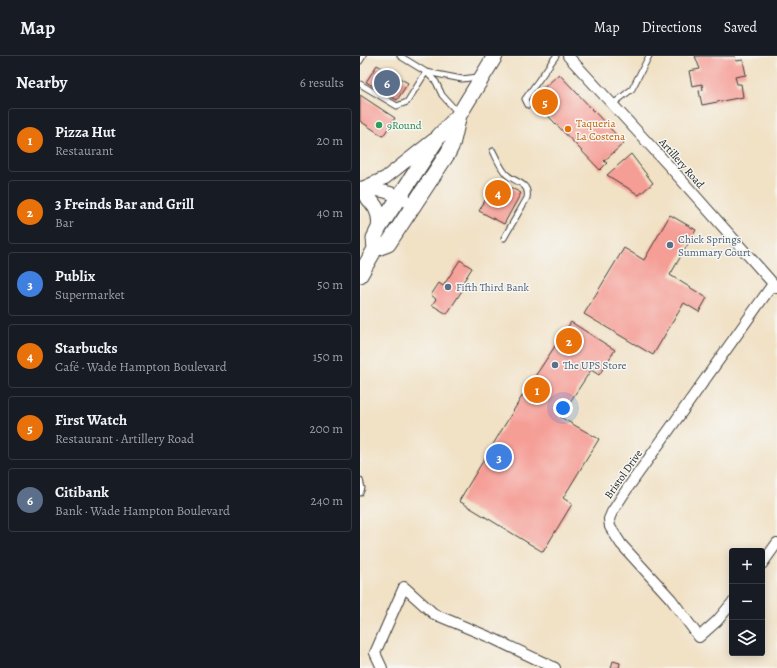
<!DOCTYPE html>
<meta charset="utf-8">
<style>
:root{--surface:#171b24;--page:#20242c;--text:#f1f3f6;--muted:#9ea1a6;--line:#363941;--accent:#8c9099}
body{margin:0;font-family:Alegreya,serif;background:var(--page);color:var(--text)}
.controls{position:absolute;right:12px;bottom:12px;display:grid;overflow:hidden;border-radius:4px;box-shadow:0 2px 10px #0003}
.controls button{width:36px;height:36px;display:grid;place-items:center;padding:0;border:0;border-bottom:1px solid var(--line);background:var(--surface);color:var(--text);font:20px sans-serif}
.you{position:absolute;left:203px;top:352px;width:14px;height:14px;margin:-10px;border:3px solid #fff;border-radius:50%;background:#1a73e8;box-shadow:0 0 0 6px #1a73e833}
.badge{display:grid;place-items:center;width:26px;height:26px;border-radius:50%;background:var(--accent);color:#fff;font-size:13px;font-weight:700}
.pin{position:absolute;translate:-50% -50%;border:2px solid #fff;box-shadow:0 1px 4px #0006}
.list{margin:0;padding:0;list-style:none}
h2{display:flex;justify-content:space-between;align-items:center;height:52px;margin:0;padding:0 16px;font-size:17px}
h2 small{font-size:13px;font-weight:400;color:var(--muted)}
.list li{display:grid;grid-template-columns:26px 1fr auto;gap:12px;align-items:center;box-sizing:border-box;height:64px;margin:0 8px 8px;padding:0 8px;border:1px solid var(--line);border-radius:4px}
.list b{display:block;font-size:15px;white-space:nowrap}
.list p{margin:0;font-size:13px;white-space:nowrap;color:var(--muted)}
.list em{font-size:13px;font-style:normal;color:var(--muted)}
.icon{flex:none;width:22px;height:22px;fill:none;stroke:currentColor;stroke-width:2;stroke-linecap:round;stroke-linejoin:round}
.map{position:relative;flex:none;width:417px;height:612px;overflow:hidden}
header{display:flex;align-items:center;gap:24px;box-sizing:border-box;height:56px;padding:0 20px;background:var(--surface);border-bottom:1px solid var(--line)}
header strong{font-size:19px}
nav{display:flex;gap:22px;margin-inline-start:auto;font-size:14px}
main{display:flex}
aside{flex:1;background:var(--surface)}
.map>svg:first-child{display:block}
.building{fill:#f59e96}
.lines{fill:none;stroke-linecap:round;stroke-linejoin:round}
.service-casing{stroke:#3c3a35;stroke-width:7}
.minor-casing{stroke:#3c3a35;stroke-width:12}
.tertiary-casing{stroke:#3c3a35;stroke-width:14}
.primary-casing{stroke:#3c3a35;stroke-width:17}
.service{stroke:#fff;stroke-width:5}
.minor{stroke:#fff;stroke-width:10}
.tertiary{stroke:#fff;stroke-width:12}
.primary{stroke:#fff;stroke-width:15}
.leisure-dot{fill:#2e9e5b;stroke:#f6f6f2;stroke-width:1.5}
.food-dot{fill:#e8710a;stroke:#f6f6f2;stroke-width:1.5}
.service-dot{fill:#5c6f8a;stroke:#f6f6f2;stroke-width:1.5}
.labels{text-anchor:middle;stroke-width:3;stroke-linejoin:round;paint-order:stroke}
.food-label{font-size:11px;fill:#c56008;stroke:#f6f6f2;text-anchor:start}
.leisure-label{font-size:11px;fill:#27864d;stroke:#f6f6f2;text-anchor:start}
.street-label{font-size:11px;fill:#1c1c1c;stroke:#f6f6f2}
.service-label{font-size:11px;fill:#4e5e75;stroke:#f6f6f2;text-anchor:start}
</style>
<header>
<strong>Map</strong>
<nav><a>Map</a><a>Directions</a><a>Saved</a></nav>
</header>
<main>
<aside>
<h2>Nearby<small>6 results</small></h2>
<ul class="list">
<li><span class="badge" style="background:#e8710a">1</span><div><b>Pizza Hut</b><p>Restaurant</p></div><em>20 m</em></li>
<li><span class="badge" style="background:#e8710a">2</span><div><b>3 Freinds Bar and Grill</b><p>Bar</p></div><em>40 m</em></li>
<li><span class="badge" style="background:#3f7fe0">3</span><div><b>Publix</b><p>Supermarket</p></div><em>50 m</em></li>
<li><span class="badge" style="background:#e8710a">4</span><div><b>Starbucks</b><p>Café · Wade Hampton Boulevard</p></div><em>150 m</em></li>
<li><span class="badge" style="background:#e8710a">5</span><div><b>First Watch</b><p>Restaurant · Artillery Road</p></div><em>200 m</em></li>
<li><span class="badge" style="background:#5c6f8a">6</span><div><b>Citibank</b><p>Bank · Wade Hampton Boulevard</p></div><em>240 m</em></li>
</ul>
</aside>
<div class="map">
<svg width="417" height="612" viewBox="0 0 417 612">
<rect width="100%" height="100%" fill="#f6f6f2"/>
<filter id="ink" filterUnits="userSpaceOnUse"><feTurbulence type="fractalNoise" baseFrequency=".025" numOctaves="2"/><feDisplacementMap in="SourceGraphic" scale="8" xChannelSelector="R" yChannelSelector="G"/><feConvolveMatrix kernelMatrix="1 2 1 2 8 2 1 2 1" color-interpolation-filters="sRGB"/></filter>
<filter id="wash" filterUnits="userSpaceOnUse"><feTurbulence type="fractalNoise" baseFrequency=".012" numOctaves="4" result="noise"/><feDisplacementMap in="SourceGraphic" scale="16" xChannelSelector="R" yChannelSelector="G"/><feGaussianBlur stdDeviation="0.9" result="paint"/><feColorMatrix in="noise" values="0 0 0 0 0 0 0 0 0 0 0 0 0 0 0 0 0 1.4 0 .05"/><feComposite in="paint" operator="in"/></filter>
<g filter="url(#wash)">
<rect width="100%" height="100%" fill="#f1e1c5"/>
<g id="blocks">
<path class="building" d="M335 0H375L376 5 383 4 386 19 375 21 377 28H381L383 41 342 49 339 35 343 34 342 28 332 30 329 15 340 13Z
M17 9 48 27 37 44 6 26Z
M199 18 264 87 244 105 247 107 240 114 172 43Z
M0 39 35 62 23 80 0 65Z
M271 98 293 127 279 139 247 119Z
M137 124 161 137 144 168 119 155Z
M310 159 336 174 310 219 347 242 339 256 324 247 293 299 224 258 264 192 284 204Z
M100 204 112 212 100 231 103 233 87 258 72 249 76 243 71 239 79 227 83 230Z
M211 266 255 294 239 319 231 314 200 361 239 383 203 442 212 448 183 496 99 445 164 337Z
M253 605 260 607 259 612H251Z"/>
</g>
</g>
<g filter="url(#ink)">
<use href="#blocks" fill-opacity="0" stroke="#3c3a35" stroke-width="1"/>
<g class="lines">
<defs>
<path id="service" d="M0 5 3 0
M66 16 102 23 118 21
M66 16 76 26 82 39 98 57
M0 28 37 50 47 46 66 16 40 0
M253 48 272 33 289 0
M168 49 165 43 196 0
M133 95C137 103 140 111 146 118 155 127 170 126 167 142L144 182
M0 424 2 432 0 437"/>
<path id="minor" d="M208 0 309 110 417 232
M402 508 417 487
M372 547 357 565 339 581 311 543 261 488 250 471 249 463 252 456 267 433 413 228
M22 612 15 597 44 531 74 558 134 583 195 612"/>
<path id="tertiary" d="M0 133 25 122 73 84
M3 133C26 134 35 137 54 150"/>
<path id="primary" d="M0 133C12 146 22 154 19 172
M15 193 14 182 19 172 79 80 99 59 135 0
M0 219 15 193 28 188 88 97 92 89 99 59"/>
</defs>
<use href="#service" class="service-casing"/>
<use href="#minor" class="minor-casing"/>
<use href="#tertiary" class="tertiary-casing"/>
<use href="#primary" class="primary-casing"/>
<use href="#service" class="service"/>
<use href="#minor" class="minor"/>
<use href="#tertiary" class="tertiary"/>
<use href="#primary" class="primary"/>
</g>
</g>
<circle class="leisure-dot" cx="19" cy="69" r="4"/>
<circle class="food-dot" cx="208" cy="73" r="4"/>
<g class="service-dot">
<circle cx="310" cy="189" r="4"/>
<circle cx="88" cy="231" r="4"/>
<circle cx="195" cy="309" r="4"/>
</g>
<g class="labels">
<g class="food-label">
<text x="216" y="71">Taqueria<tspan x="216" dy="13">La Costena</tspan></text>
</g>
<g class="leisure-label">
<text x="27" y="73">9Round</text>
</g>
<g class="street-label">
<text transform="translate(322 107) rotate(49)" y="4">Artillery Road</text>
<text transform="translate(263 418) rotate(-55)" y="4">Bristol Drive</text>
</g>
<g class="service-label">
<text x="318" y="187">Chick Springs<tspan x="318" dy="13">Summary Court</tspan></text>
<text x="96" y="235">Fifth Third Bank</text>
<text x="203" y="313">The UPS Store</text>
</g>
</g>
</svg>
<div class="controls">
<button>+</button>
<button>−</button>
<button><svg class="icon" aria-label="layers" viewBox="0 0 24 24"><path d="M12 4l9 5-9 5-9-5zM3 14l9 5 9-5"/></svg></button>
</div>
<div class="you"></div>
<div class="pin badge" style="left:177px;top:334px;background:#e8710a">1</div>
<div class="pin badge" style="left:209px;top:285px;background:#e8710a">2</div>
<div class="pin badge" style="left:139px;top:401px;background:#3f7fe0">3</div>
<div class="pin badge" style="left:138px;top:137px;background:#e8710a">4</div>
<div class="pin badge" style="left:185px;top:46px;background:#e8710a">5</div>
<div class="pin badge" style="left:27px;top:27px;background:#5c6f8a">6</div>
</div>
</main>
